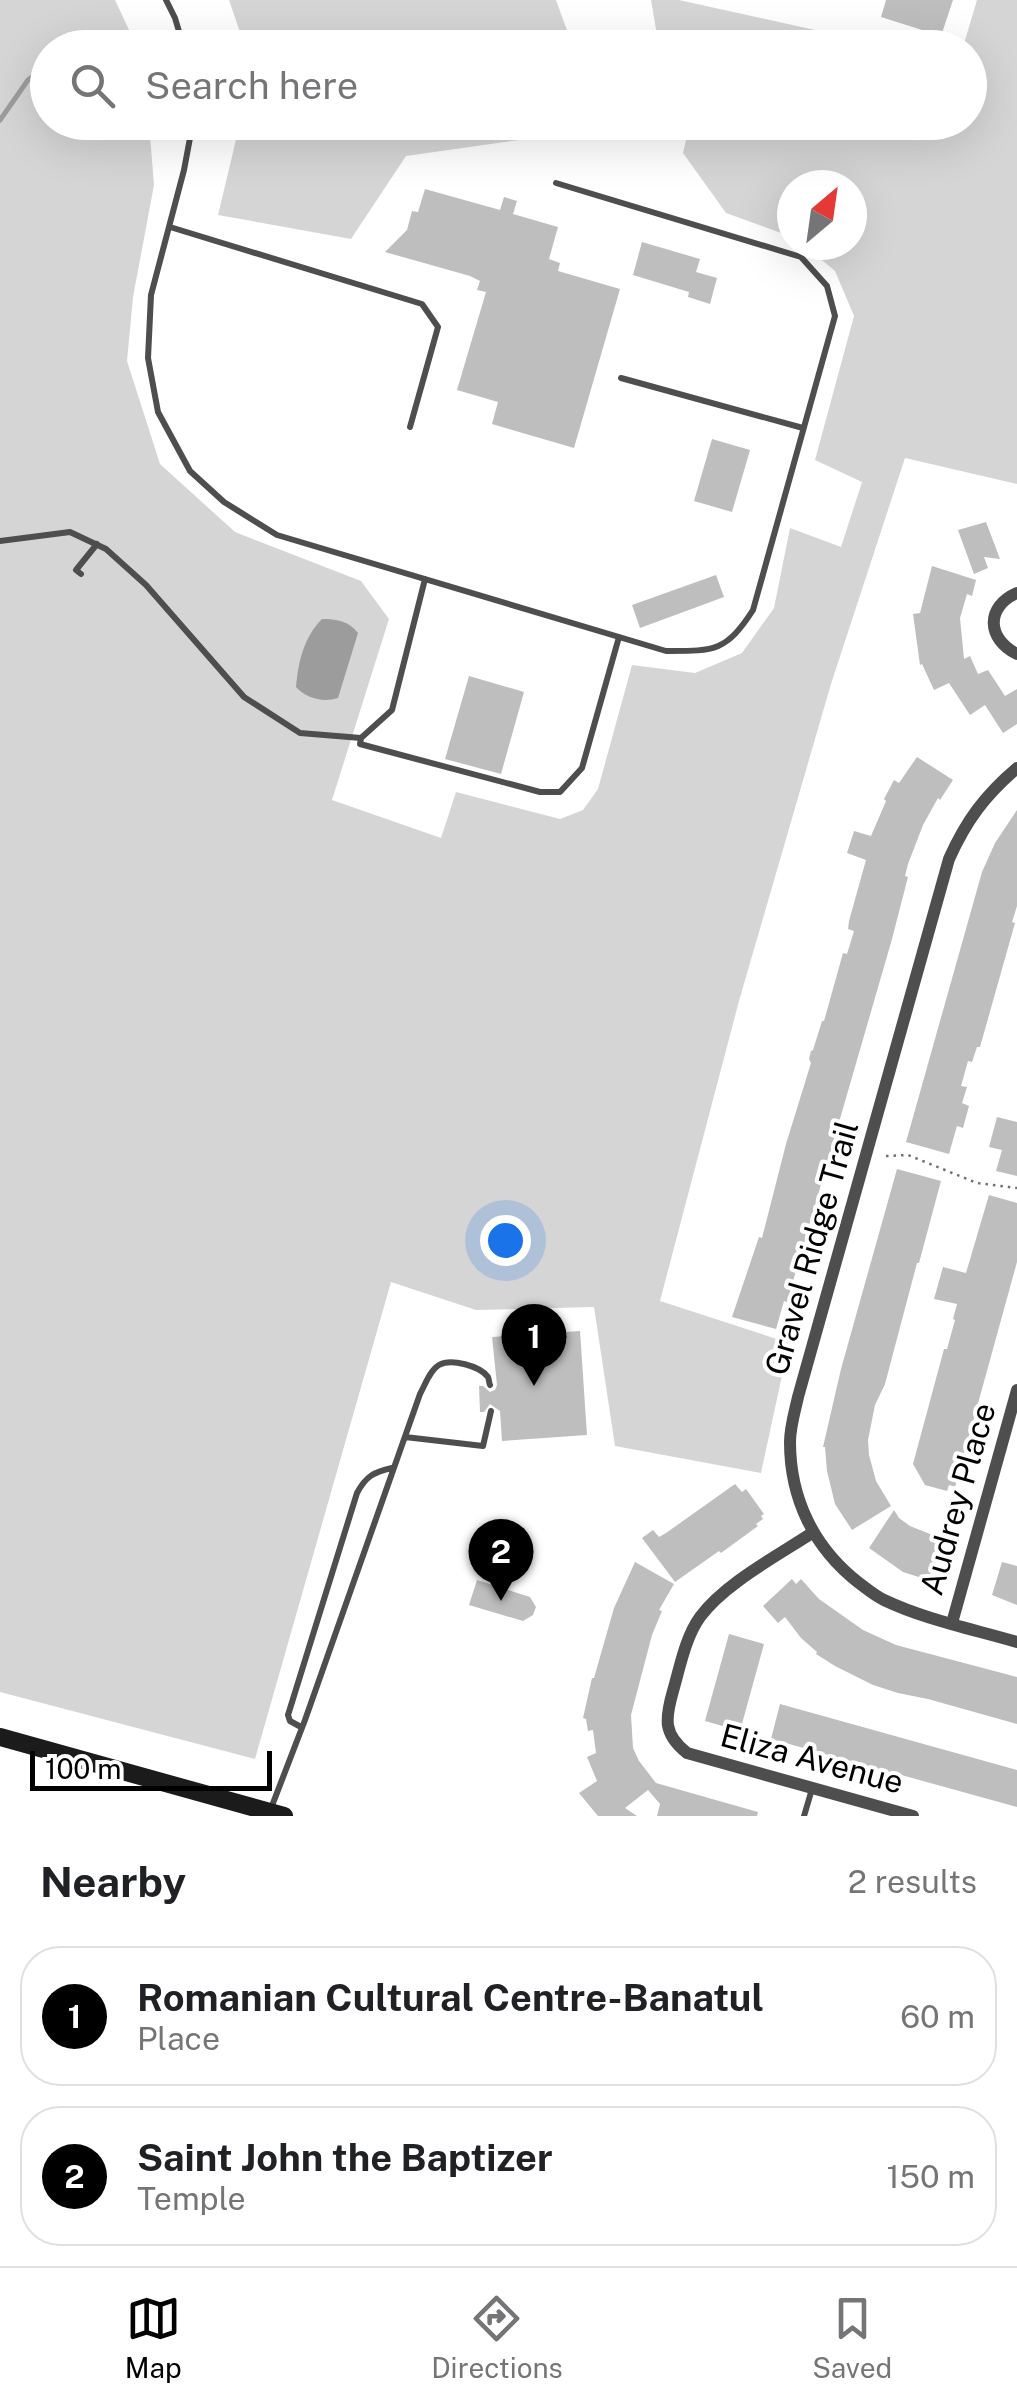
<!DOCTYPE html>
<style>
:root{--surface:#fff;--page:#f2f2f2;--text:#202124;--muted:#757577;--line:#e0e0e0;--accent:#000}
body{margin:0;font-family:"Public Sans",sans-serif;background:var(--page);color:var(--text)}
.compass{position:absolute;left:777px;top:170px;width:90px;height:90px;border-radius:50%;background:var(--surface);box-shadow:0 10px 40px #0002;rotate:29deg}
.scale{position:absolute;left:30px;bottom:25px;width:242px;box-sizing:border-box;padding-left:10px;border:5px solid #000;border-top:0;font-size:28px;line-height:35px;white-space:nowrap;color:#000;-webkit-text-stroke:8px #fff;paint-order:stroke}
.you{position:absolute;left:505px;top:1240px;width:35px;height:35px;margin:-25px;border:8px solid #fff;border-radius:50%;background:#1a73e8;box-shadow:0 0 0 15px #1a73e833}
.badge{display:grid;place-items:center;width:65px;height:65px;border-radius:50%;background:var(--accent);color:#fff;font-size:32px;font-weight:700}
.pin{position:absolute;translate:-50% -82px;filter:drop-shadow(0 2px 5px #0008)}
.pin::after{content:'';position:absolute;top:52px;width:35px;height:30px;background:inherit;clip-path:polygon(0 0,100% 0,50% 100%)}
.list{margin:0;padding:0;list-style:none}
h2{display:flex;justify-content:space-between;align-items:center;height:130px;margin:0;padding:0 40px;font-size:42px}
h2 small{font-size:32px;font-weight:400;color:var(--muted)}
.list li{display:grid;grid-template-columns:65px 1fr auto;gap:30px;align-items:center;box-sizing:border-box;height:140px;margin:0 20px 20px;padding:0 20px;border:2px solid var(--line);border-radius:40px}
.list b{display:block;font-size:38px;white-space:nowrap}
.list p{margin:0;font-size:32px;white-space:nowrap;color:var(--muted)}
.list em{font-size:32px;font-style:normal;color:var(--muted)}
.icon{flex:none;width:55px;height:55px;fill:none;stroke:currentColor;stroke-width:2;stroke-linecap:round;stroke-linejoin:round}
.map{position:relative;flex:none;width:1017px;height:1816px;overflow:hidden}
.search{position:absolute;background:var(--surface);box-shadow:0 10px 40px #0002;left:30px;right:30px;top:30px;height:110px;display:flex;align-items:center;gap:25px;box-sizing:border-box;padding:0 35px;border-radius:55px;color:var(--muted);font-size:38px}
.sheet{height:450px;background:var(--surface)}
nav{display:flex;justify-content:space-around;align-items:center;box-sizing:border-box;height:140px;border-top:2px solid var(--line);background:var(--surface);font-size:28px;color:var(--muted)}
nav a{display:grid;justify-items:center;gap:5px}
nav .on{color:var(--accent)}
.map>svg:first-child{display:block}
.green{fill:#d5d5d5}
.water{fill:#9c9c9c}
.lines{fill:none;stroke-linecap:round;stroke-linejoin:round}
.stream{stroke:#9c9c9c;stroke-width:5}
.building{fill:#bebebe}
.path{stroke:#707070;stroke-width:2.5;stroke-dasharray:2.5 5;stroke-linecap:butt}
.lane{stroke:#4e4e4e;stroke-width:6}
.street{stroke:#4e4e4e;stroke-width:12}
.secondary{stroke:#1b1b1b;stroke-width:18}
.labels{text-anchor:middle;stroke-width:8;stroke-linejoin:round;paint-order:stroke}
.street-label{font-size:32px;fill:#000;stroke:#fff}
</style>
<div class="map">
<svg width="1017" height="1816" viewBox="0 0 1017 1816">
<rect width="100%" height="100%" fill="#fff"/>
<path class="green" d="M0 0H115L137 47 48 48V122L149 123 154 185 133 297 127 361 160 464 235 532 361 581 389 619 332 800 441 838 456 792 560 819 583 810 598 789 632 665 695 673 742 653 774 608 790 528 841 547 862 482 815 460 854 316 835 271 804 245H852V185H792V237L726 213 683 153 690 123 970 122V48L963 47 977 0H1017V484L905 458 831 684 739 1001 660 1301 789 1343 761 1473 615 1446 594 1307 476 1310 391 1282 255 1759 0 1692Z
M229 0H556L573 47H245Z
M651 0H679L892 47H659Z
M240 123V122L530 123 519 140 406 156 351 239 218 215Z"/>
<path class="water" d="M322 619C336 619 349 621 358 633L338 698C323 703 306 698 296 687 298 662 304 637 322 619Z"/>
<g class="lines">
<path class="stream" d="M0 120 28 80 48 65"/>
</g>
<path class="building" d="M886 0H953L941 36 881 17Z
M425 189 500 210 504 197 517 201 513 214 558 227 549 259 560 263 558 271 620 289 574 448 492 424 498 402 457 390 486 292 477 290 480 281 470 276 385 252 407 230 412 211 418 212Z
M642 242 700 259 696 272 717 278 710 304 688 297 689 292 633 275Z
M712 439 750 450 732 512 694 501Z
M986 522 1000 559 984 557 988 568 974 574 958 530Z
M932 566 976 580 972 596 967 594 960 618 964 659 970 656 978 674 988 670 1005 696 1017 689V724L1003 733 985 705 970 715 949 683 934 690 922 664 920 665 913 614 920 613Z
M716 575 724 597 640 628 632 605Z
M469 676 524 692 501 774 445 759Z
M917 757 953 780 940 800 938 798 923 825 908 864 905 876 908 877 892 939 787 1302 784 1301 776 1329 732 1317 759 1237 762 1238 786 1144 811 1063 809 1059 811 1051 813 1050 822 1021H824L843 953 847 954 854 931 848 929 849 921 866 860 847 853 854 831 871 836 886 801 884 799 894 780 899 783Z
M1017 810V906L1012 922 1015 923 980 1047H977L972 1062 968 1061 961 1086 967 1087 962 1103 969 1106 963 1128 957 1126 949 1154 906 1142 982 872 995 843Z
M997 1117 1017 1122V1176L996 1171 1002 1150 989 1147Z
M897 1169 941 1181 919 1263H917L885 1384 875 1405 868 1440 869 1455 876 1481 891 1506 852 1530 835 1504 827 1471 825 1447H823L841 1369Z
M989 1195 1017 1203V1262L955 1487 949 1485 947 1491 925 1485 913 1464 944 1349H947L955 1320 953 1319 957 1304 934 1299 943 1267 966 1273Z
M580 1331 587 1435 502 1441 500 1411 490 1404 484 1412H480L479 1386H483L490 1392 495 1390 497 1385 492 1337Z
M735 1484 742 1492 746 1489 764 1514 761 1516 763 1519 756 1524 758 1526 721 1553 719 1551 675 1582 642 1538 653 1530 659 1537 666 1533Z
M894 1510 899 1518 910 1526 940 1538 935 1552 939 1554 928 1580 903 1572 869 1548Z
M635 1562 674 1584 659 1610 662 1611 652 1635 631 1715 633 1748 639 1761 656 1783 758 1812 757 1816H657L660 1804 648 1790 625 1808 637 1816H598L579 1793 597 1781 587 1757 596 1753 593 1730 588 1731 586 1719 583 1718 592 1678H594L614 1608Z
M1002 1562 1017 1566V1605L992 1595Z
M792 1579 796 1584 801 1579 819 1599 863 1630 896 1645 1017 1677V1724L928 1699 898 1693 873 1685 835 1666 816 1654 817 1652 801 1638 785 1617 778 1623 763 1606Z
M477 1580 530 1597 536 1607 533 1615 523 1621 469 1605Z
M729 1634 764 1644 740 1731 705 1721Z
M780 1704 1017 1770V1807L771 1739Z"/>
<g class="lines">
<path class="path" d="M886 1156 908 1155 977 1183 1017 1188"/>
<path class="lane" d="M166 0 175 18 184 48
M193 122 184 170 151 295 148 358 158 412 190 471 224 502 277 535 666 651C714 651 726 652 753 610L835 316 827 286 801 257 556 183
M170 227 422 304 438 327 410 427
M621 378 803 428
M0 541 70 532 106 549 146 585 244 697 300 733 361 738 392 710 425 579
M81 574 76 570 97 544
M361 738 360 744 540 792H560L582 768 619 637
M405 1437 483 1446 491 1411
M301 1727 290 1721 288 1715 357 1493C366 1476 374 1472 392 1468
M270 1811 305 1720 420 1394C425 1385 430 1370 439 1365 451 1358 480 1366 488 1377 489 1379 489 1383 490 1385
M804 1816 812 1789"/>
<path class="street" d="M1017 593C985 607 987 639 1017 654
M1017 768C985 795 966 821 949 859L798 1397C795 1411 790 1427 790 1442 790 1499 814 1548 859 1583 867 1589 875 1596 884 1600 926 1620 973 1629 1017 1642
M812 1533C777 1556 724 1584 700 1617 685 1638 680 1667 673 1691 665 1719 663 1734 687 1753L913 1816
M952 1623 1017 1390"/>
<path class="secondary" d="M0 1737 284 1816"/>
</g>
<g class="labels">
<g class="street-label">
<text transform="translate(812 1248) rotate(-74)" y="11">Gravel Ridge Trail</text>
<text transform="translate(958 1499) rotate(-74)" y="11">Audrey Place</text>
<text transform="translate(812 1759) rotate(15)" y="11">Eliza Avenue</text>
</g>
</g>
</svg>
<svg class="compass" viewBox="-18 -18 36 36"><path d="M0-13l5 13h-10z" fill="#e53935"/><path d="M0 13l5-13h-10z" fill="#757577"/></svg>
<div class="scale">100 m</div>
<div class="you"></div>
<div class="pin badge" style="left:534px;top:1386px">1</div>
<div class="pin badge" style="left:501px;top:1601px">2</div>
<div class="search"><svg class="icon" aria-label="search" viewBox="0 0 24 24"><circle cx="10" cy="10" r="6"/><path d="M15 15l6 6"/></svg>Search here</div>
</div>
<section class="sheet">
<h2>Nearby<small>2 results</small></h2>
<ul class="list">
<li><span class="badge">1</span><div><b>Romanian Cultural Centre-Banatul</b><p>Place</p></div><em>60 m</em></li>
<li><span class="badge">2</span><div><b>Saint John the Baptizer</b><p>Temple</p></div><em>150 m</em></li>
</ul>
</section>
<nav>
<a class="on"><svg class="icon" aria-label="map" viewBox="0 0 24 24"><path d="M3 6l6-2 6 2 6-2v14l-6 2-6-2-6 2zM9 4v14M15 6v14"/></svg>Map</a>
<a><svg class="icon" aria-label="directions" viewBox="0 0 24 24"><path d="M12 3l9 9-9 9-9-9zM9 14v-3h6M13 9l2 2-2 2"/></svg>Directions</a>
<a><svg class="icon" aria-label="saved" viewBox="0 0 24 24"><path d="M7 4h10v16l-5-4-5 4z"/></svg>Saved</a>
</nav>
